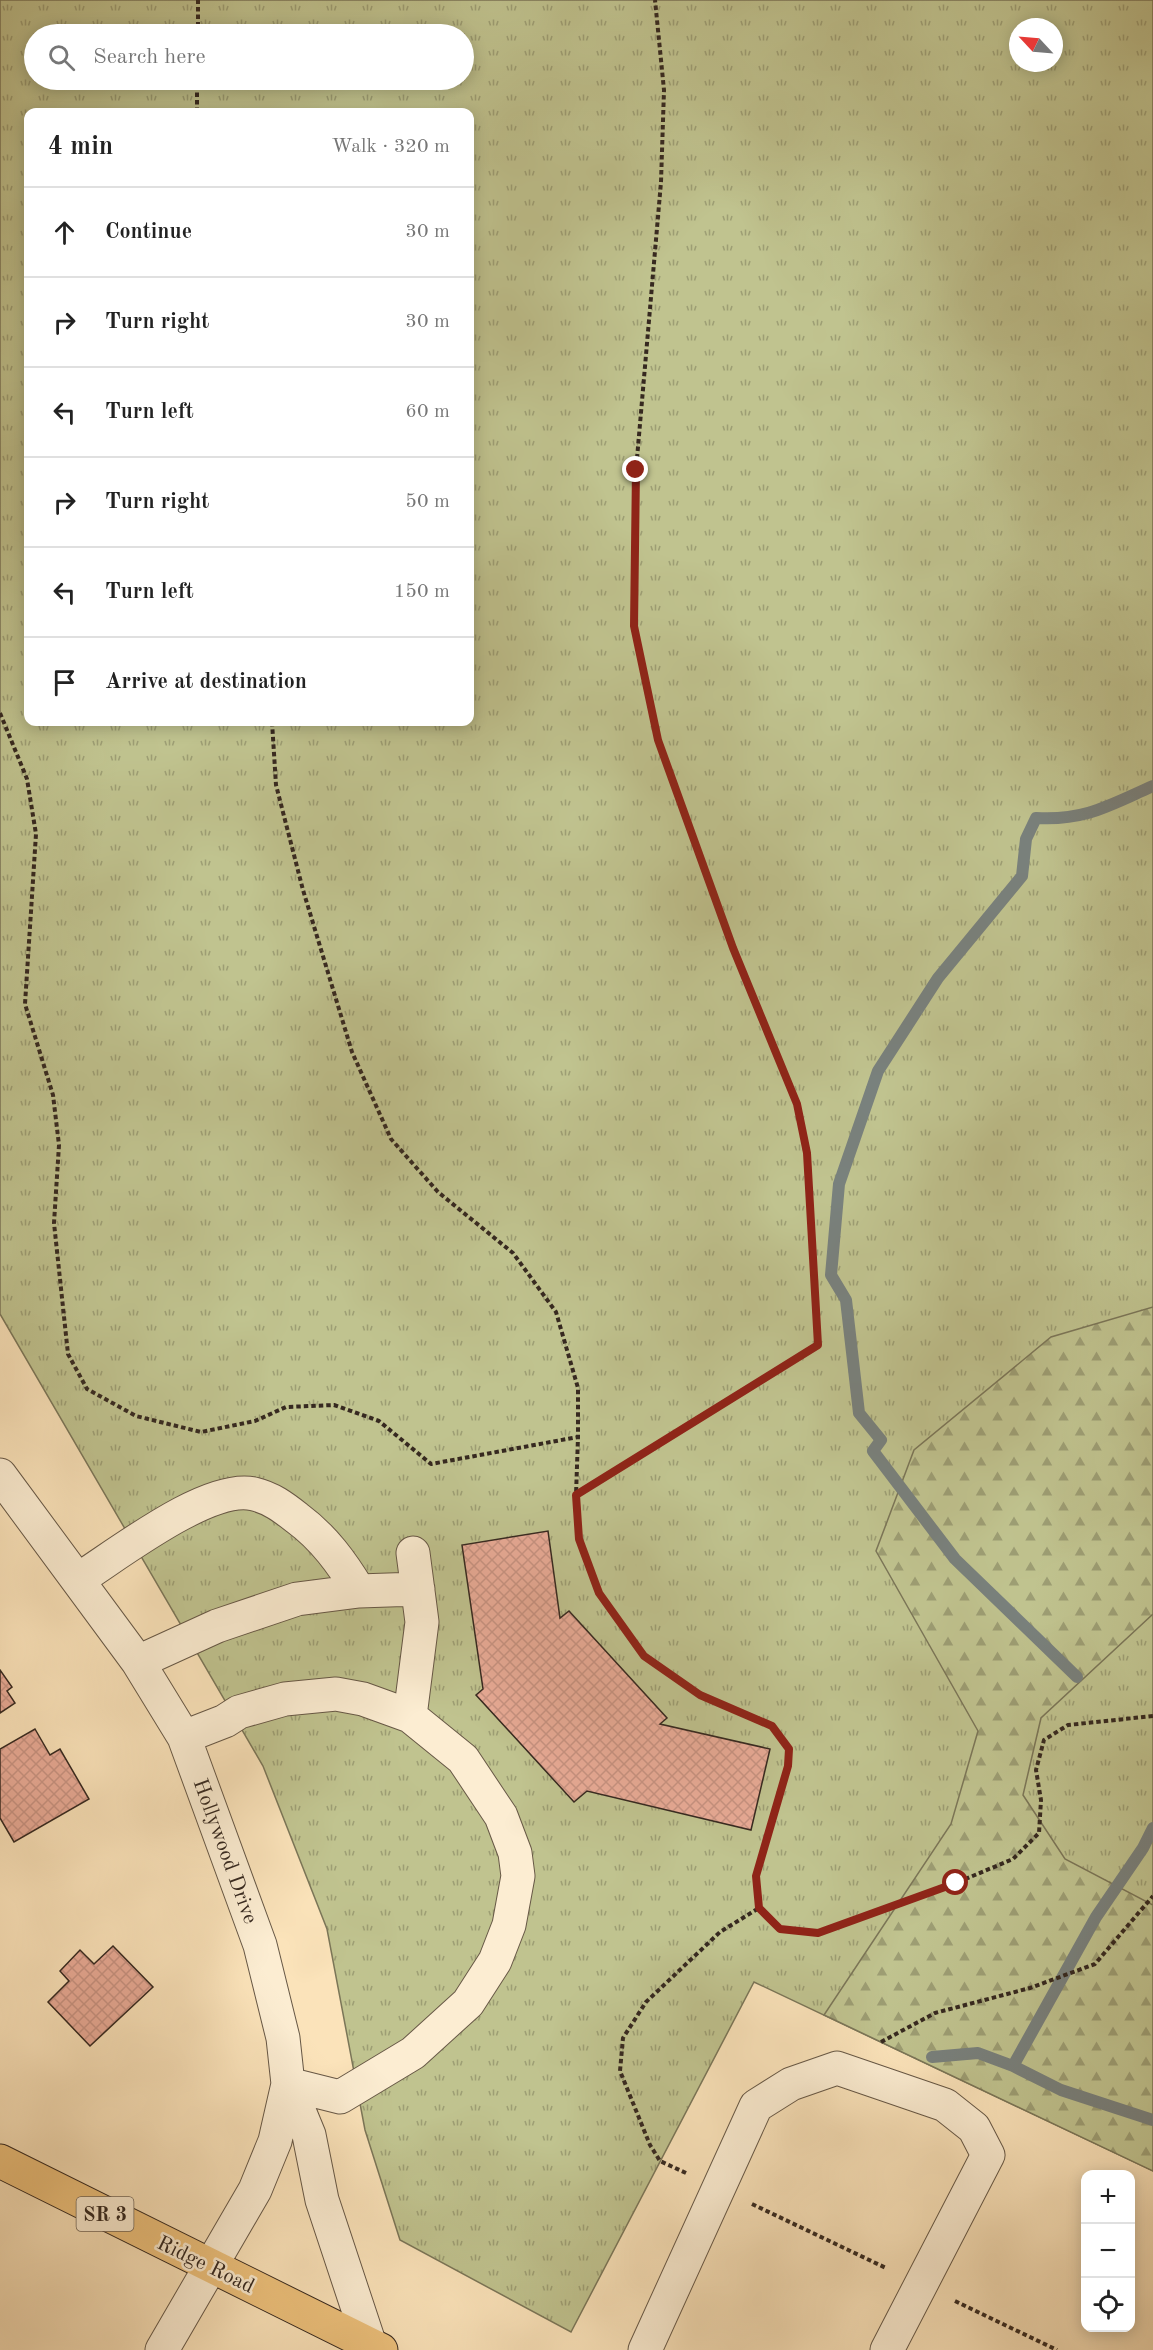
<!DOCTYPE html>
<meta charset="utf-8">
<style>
:root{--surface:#fff;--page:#f2f2f2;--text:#222;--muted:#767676;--line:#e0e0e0}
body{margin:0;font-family:"Old Standard TT",serif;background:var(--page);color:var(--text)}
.controls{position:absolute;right:18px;bottom:18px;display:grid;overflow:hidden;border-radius:12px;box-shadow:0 3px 15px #0003}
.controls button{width:54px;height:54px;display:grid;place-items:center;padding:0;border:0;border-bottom:2px solid var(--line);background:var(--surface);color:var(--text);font:30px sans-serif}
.compass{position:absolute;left:1009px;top:18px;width:54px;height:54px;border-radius:50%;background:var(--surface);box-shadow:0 3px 15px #0003;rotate:296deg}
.stop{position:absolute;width:18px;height:18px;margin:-14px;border:4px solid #8f2418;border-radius:50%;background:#fff}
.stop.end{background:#8f2418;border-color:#fff;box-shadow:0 2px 6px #0008}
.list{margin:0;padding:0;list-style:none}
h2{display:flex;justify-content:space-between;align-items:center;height:78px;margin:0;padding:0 24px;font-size:26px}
h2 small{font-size:20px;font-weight:400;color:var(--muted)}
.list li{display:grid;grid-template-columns:39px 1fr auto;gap:18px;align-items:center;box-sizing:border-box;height:90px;padding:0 24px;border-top:2px solid var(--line)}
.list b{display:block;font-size:22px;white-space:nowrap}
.list em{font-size:20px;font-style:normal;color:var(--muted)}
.icon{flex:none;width:33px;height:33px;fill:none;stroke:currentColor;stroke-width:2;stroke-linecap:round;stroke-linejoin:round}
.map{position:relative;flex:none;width:1153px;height:2350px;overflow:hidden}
.search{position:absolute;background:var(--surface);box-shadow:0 3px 15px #0003;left:24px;top:24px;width:450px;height:66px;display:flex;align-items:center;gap:15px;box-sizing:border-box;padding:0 21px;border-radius:33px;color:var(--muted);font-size:22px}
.panel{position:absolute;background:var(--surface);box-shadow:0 3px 15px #0003;left:24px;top:108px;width:450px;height:618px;border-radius:12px}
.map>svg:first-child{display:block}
.grass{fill:url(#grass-tufts);stroke:#7b7658;stroke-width:1.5;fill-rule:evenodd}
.forest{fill:url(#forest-firs);stroke:#7b7658;stroke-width:1.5}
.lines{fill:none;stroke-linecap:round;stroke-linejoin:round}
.stream{stroke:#79817d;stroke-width:12}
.building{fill:url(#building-cross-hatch);stroke:#362920;stroke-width:1.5}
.minor-casing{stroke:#675846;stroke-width:35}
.major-casing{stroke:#362920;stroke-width:35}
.path{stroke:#362920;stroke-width:4;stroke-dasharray:4.5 3;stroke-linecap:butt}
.minor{stroke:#fcedd2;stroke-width:33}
.major{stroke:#eec27d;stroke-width:33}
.route{stroke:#8f2418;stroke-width:8}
.labels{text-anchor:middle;stroke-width:5;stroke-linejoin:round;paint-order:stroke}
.shield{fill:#fcedd2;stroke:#716455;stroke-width:1.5}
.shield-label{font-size:20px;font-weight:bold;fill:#362920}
.street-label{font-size:21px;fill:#362920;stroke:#fcedd2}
</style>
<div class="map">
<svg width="1153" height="2350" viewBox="0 0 1153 2350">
<defs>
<pattern id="grass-tufts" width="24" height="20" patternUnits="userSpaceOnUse" patternTransform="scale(1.5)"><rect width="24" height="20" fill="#c0c38f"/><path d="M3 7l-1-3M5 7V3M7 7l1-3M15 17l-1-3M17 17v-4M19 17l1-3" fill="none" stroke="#9d9e74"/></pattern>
<pattern id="forest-firs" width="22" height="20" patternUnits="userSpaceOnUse" patternTransform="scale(1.5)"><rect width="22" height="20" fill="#c0c38f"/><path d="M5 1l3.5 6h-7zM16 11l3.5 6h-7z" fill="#9d9e74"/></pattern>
<pattern id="building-cross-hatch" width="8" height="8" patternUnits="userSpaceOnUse" patternTransform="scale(1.5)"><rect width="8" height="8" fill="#e9ab97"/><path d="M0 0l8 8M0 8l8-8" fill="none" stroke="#c89382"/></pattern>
</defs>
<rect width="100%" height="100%" fill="#fbe3ba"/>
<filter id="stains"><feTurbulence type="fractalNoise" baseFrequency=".00333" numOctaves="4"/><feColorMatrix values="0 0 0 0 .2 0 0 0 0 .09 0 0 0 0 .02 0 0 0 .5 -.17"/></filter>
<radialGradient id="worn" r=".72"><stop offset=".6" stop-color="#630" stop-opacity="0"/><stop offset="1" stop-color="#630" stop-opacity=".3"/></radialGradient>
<path class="grass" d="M0 0H1153V2171L754 1982 571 2332 400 2240 365 2130 327 1929 263 1766 0 1314ZM1018 27H1054V63H1018ZM34 34H464V80H34ZM28 112H470V722H28Z"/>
<path class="forest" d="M1153 1307V1614L1041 1718 1023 1795 1065 1859 1153 1905V2171L824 2015 951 1824 978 1731 876 1551 914 1450 1051 1337Z"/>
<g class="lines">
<path class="stream" d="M1077 1677 955 1559 873 1451 881 1440 859 1413 846 1300 831 1275 839 1184 878 1071 938 978 1022 876 1026 839 1036 818C1085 821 1110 805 1153 786
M932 2057 978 2053 1013 2066 1096 1917 1143 1848 1153 1828
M1013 2066 1061 2090 1153 2120"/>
</g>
<path class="building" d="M548 1531 560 1618 569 1611 667 1718 660 1724 770 1749 751 1830 587 1791 574 1802 476 1695 483 1689 462 1545Z
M0 1670 12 1687 7 1691 15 1703 0 1713Z
M35 1729 50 1755 60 1749 89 1799 14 1842 0 1818V1749Z
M113 1946 153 1987 90 2046 48 2002 69 1981 60 1971 80 1950 94 1964Z"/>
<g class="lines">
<defs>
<path id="minor" d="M0 1475 138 1662 184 1737 260 1945 283 2038 288 2084 275 2141 255 2190 162 2350
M79 1579C117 1555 209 1483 254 1494 271 1498 283 1507 297 1518 324 1538 342 1563 359 1591
M138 1662 217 1626 297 1599 359 1591 418 1589
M410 1716 422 1622 413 1553
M184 1737 225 1721 239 1712 285 1699 336 1694 363 1699 410 1716 463 1759 501 1816 515 1853 518 1876 509 1925 495 1961 468 2003 413 2053 340 2097 288 2084
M288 2084 309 2135 322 2200 370 2345
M645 2350 756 2106 791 2084 837 2068 945 2105 974 2128 988 2155 887 2350"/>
<path id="major" d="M0 2161 381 2350"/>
</defs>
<use href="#minor" class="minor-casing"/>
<use href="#major" class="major-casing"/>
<path class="path" d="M198 34V0
M197 112V80
M0 713 27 779 36 834 25 1004 53 1095 59 1145 54 1223 68 1354 87 1389 136 1416 201 1432 255 1421 286 1407 334 1405 379 1421 431 1464 578 1437 576 1495 579 1539 599 1593 644 1656 700 1695 772 1727 789 1749 787 1766 756 1876 759 1908 780 1929 818 1933 956 1883 1013 1859 1039 1833 1041 1800 1036 1770 1044 1740 1068 1725 1153 1716
M272 722 276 785 303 890 352 1052 391 1139 438 1192 513 1253 556 1312 578 1388V1437
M577 1495 818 1345 807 1153 797 1104 733 948 658 740 634 626 636 470 661 182 664 90 655 0
M881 2042 935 2013 1030 1988 1095 1964 1153 1896
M686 2173 660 2161 650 2145 620 2071 623 2038 646 2002 720 1932 759 1908
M752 2204 886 2268
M955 2301 1057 2350"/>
<use href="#minor" class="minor"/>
<use href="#major" class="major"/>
</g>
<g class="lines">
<path class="route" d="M636 470 634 626 658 740 733 948 797 1104 807 1153 818 1345 576 1495 579 1539 599 1593 644 1656 700 1695 772 1726 789 1749 788 1766 756 1876 759 1908 780 1929 818 1933 956 1883"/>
</g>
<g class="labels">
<rect class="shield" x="76.5" y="2197" width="57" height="34" rx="4.5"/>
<g class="shield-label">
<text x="105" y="2221">SR 3</text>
</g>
<g class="street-label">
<text transform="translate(226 1851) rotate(70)" y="7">Hollywood Drive</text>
<text transform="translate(206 2264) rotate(26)" y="7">Ridge Road</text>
</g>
</g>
<rect width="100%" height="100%" filter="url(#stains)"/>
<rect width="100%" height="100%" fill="url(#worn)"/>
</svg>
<div class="controls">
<button>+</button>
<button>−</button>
<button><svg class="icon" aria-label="locate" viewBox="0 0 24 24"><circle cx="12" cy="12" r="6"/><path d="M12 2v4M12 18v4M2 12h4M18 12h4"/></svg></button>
</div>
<svg class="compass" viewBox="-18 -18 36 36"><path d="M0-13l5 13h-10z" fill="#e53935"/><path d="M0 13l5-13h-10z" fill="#767676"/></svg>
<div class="stop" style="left:956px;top:1883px"></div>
<div class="stop end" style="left:636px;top:470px"></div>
<div class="search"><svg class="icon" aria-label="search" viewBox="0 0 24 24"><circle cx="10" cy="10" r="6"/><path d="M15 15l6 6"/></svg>Search here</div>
<section class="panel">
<h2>4 min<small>Walk · 320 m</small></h2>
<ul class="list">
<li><svg class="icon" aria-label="ahead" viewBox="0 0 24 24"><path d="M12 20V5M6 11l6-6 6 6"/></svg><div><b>Continue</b></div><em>30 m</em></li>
<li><svg class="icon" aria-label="right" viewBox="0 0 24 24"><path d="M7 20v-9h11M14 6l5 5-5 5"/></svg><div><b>Turn right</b></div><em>30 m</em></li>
<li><svg class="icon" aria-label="left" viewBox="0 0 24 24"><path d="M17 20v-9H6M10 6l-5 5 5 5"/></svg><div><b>Turn left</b></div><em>60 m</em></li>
<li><svg class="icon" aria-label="right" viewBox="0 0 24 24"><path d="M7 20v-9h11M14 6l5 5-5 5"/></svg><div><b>Turn right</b></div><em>50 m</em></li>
<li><svg class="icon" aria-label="left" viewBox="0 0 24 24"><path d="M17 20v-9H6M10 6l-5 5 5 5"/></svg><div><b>Turn left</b></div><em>150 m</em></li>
<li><svg class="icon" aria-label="arrive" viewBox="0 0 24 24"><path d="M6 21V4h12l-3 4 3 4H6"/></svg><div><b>Arrive at destination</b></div></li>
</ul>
</section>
</div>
